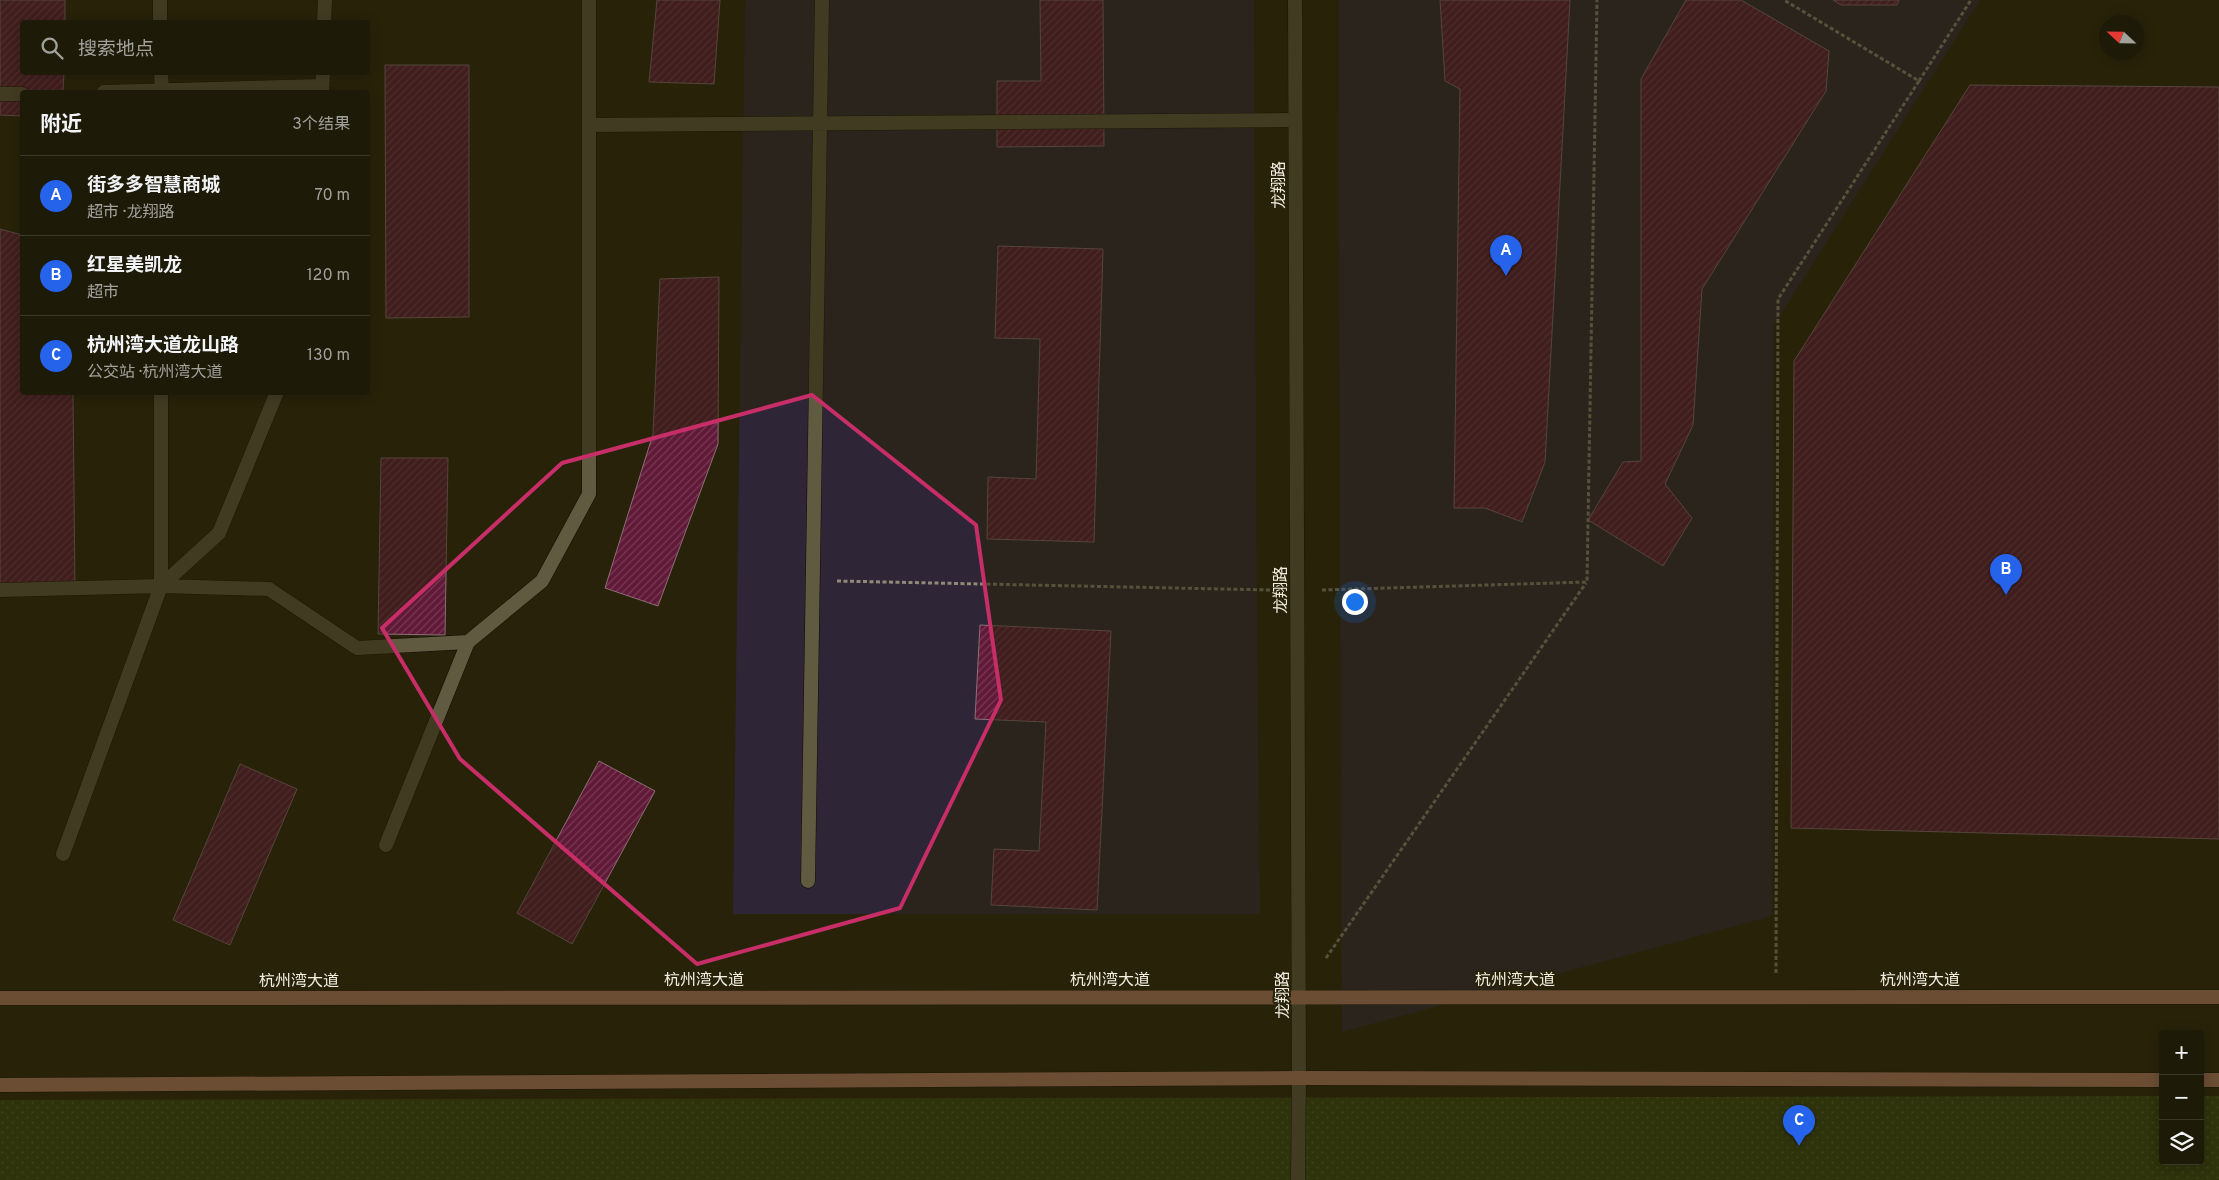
<!DOCTYPE html>
<html lang="zh">
<meta charset="utf-8">
<style>
:root{--surface:#1e1a08;--page:#2b2716;--text:#f1f3f6;--muted:#a1a19c;--line:#3c3829;--accent:#2563eb}
body{margin:0;font-family:Overpass,"Noto Sans SC",sans-serif;background:var(--page);color:var(--text)}
.controls{position:absolute;right:15px;bottom:15px;display:grid;overflow:hidden;border-radius:5px;box-shadow:0 2px 12px #0003}
.controls button{width:45px;height:45px;display:grid;place-items:center;padding:0;border:0;border-bottom:1px solid var(--line);background:var(--surface);color:var(--text);font:25px sans-serif}
.compass{position:absolute;left:2099px;top:15px;width:45px;height:45px;border-radius:50%;background:var(--surface);box-shadow:0 2px 12px #0003;rotate:292deg}
.you{position:absolute;left:1354px;top:601px;width:18px;height:18px;margin:-12px;border:4px solid #fff;border-radius:50%;background:#1a73e8;box-shadow:0 0 0 8px #1a73e833}
.badge{display:grid;place-items:center;width:32px;height:32px;border-radius:50%;background:var(--accent);color:#fff;font-size:16px;font-weight:700}
.pin{position:absolute;translate:-50% -41px;filter:drop-shadow(0 1px 2px #0008)}
.pin::after{content:'';position:absolute;top:26px;width:18px;height:15px;background:inherit;clip-path:polygon(0 0,100% 0,50% 100%)}
.list{margin:0;padding:0;list-style:none}
h2{display:flex;justify-content:space-between;align-items:center;height:65px;margin:0;padding:0 20px;font-size:21px}
h2 small{font-size:16px;font-weight:400;color:var(--muted)}
.list li{display:grid;grid-template-columns:32px 1fr auto;gap:15px;align-items:center;box-sizing:border-box;height:80px;padding:0 20px;border-top:1px solid var(--line)}
.list b{display:block;font-size:19px;white-space:nowrap}
.list p{margin:0;font-size:16px;white-space:nowrap;color:var(--muted)}
.list em{font-size:16px;font-style:normal;color:var(--muted)}
.icon{flex:none;width:28px;height:28px;fill:none;stroke:currentColor;stroke-width:2;stroke-linecap:round;stroke-linejoin:round}
.map{position:relative;flex:none;width:2219px;height:1180px;overflow:hidden}
.search{position:absolute;background:var(--surface);box-shadow:0 2px 12px #0003;left:20px;top:20px;width:350px;height:55px;display:flex;align-items:center;gap:12px;box-sizing:border-box;padding:0 18px;border-radius:5px;color:var(--muted);font-size:19px}
.panel{position:absolute;background:var(--surface);box-shadow:0 2px 12px #0003;left:20px;top:90px;width:350px;height:305px;border-radius:5px}
.map>svg:first-child{display:block}
.commercial{fill:#2e2636}
.green{fill:url(#green-dots)}
.building{fill:url(#building-hatch);stroke:#8c6e77}
.lines{fill:none;stroke-linecap:round;stroke-linejoin:round}
.minor-casing{stroke:#110b00;stroke-width:15}
.tertiary-casing{stroke:#110b00;stroke-width:15}
.primary-casing{stroke:#110b00;stroke-width:15}
.path{stroke:#8f8a77;stroke-width:3;stroke-dasharray:4 2.5;stroke-linecap:butt}
.minor{stroke:#605a40;stroke-width:14}
.tertiary{stroke:#605a40;stroke-width:14}
.primary{stroke:#bc8268;stroke-width:14}
.marked{fill:none;stroke:#c72e68;stroke-width:4;stroke-linejoin:round}
.labels{text-anchor:middle;stroke-width:4;stroke-linejoin:round;paint-order:stroke}
.street-label{font-size:16px;fill:#f4f0e1;stroke:#28220a}
</style>
<div class="map">
<svg width="2219" height="1180" viewBox="0 0 2219 1180">
<defs>
<pattern id="green-dots" width="8" height="8" patternUnits="userSpaceOnUse" patternTransform="scale(1.25)"><rect width="8" height="8" fill="#37480f"/><path d="M2 2h.1M6 6h.1" fill="none" stroke="#556332" stroke-width="1.8" stroke-linecap="round"/></pattern>
<pattern id="building-hatch" width="6" height="6" patternUnits="userSpaceOnUse" patternTransform="scale(1.25)"><rect width="6" height="6" fill="#611938"/><path d="M-1 1l2-2M0 6l6-6M5 7l2-2" fill="none" stroke="#783b54"/></pattern>
</defs>
<rect width="100%" height="100%" fill="#28220a"/>
<path class="commercial" d="M745 0H1254L1257 647 1260 914H733Z
M1338 0H1980L1774 325 1772 916 1342 1032Z"/>
<path class="green" d="M2163 1096V1161H2200V1096H2219V1180H0V1100Z"/>
<path class="building" d="M0 0H65V22H22V72H64L63 92H22V116L0 115Z
M657 0H720L714 84 649 82Z
M1040 0H1103L1104 146 997 147V81H1041Z
M1440 0H1570L1545 462 1522 522 1485 508H1454L1460 89 1445 81Z
M1686 0H1741L1829 51 1826 91 1702 289 1693 425 1665 484 1692 518 1663 566 1588 520 1623 462 1641 461V79Z
M1833 0H1899L1897 5H1841Z
M385 65H469V317L386 318Z
M1970 85 2219 87V839L1791 828 1794 361Z
M0 229 22 235V392H73L75 589H0Z
M998 246 1103 249 1094 542 987 539 988 477 1036 479 1040 339 995 338Z
M719 277 718 444 658 606 605 588 653 434 660 279Z
M381 458H448L445 635 378 634Z
M980 625 1111 631 1097 910 991 905 994 849 1039 851 1046 722 975 719Z
M599 761 655 791 572 944 517 913Z
M240 764 297 789 230 945 173 920Z"/>
<g class="lines">
<defs>
<path id="minor" d="M160 0V22
M324 22 325 0
M161 72 162 92
M104 92 322 86
M322 92 323 72
M0 94H22
M589 125 1295 120
M161 586 219 533 277 392
M0 590 161 586 269 589 357 648 468 642 542 581 589 494V0
M386 845 468 642
M63 854 161 586V392
M808 881 822 0"/>
<path id="tertiary" d="M1295 0 1299 1078 1298 1180"/>
<path id="primary" d="M0 998 2219 997
M2200 1080H2219
M0 1085 1299 1078 2163 1080"/>
</defs>
<use href="#minor" class="minor-casing"/>
<use href="#tertiary" class="tertiary-casing"/>
<use href="#primary" class="primary-casing"/>
<path class="path" d="M1919 81 1971 0
M837 581 1271 590
M1322 590 1587 582 1597 0
M1326 958 1586 583
M1776 973 1778 299 1919 81 1784 0"/>
<use href="#minor" class="minor"/>
<use href="#tertiary" class="tertiary"/>
<use href="#primary" class="primary"/>
</g>
<path d="M0 0H2219V1180H0ZM812 395 976 525 1001 700 900 908 697 964 460 759 382 628 562 463Z" fill="#28220a" fill-opacity=".55" fill-rule="evenodd"/>
<path class="marked" d="M812 395 976 525 1001 700 900 908 697 964 460 759 382 628 562 463Z"/>
<g class="labels">
<g class="street-label">
<text transform="translate(1278 185) rotate(-90)" y="6">龙翔路</text>
<text transform="translate(1280 590) rotate(-90)" y="6">龙翔路</text>
<text x="704" y="985">杭州湾大道</text>
<text x="1110" y="985">杭州湾大道</text>
<text x="1515" y="985">杭州湾大道</text>
<text x="1920" y="985">杭州湾大道</text>
<text x="299" y="986">杭州湾大道</text>
<text transform="translate(1282 995) rotate(-90)" y="6">龙翔路</text>
</g>
</g>
</svg>
<div class="controls">
<button>+</button>
<button>−</button>
<button><svg class="icon" aria-label="layers" viewBox="0 0 24 24"><path d="M12 4l9 5-9 5-9-5zM3 14l9 5 9-5"/></svg></button>
</div>
<svg class="compass" viewBox="-18 -18 36 36"><path d="M0-13l5 13h-10z" fill="#e53935"/><path d="M0 13l5-13h-10z" fill="#a1a19c"/></svg>
<div class="you"></div>
<div class="pin badge" style="left:1506px;top:276px">A</div>
<div class="pin badge" style="left:2006px;top:595px">B</div>
<div class="pin badge" style="left:1799px;top:1146px">C</div>
<div class="search"><svg class="icon" aria-label="search" viewBox="0 0 24 24"><circle cx="10" cy="10" r="6"/><path d="M15 15l6 6"/></svg>搜索地点</div>
<section class="panel">
<h2>附近<small>3个结果</small></h2>
<ul class="list">
<li><span class="badge">A</span><div><b>街多多智慧商城</b><p>超市 · 龙翔路</p></div><em>70 m</em></li>
<li><span class="badge">B</span><div><b>红星美凯龙</b><p>超市</p></div><em>120 m</em></li>
<li><span class="badge">C</span><div><b>杭州湾大道龙山路</b><p>公交站 · 杭州湾大道</p></div><em>130 m</em></li>
</ul>
</section>
</div>
